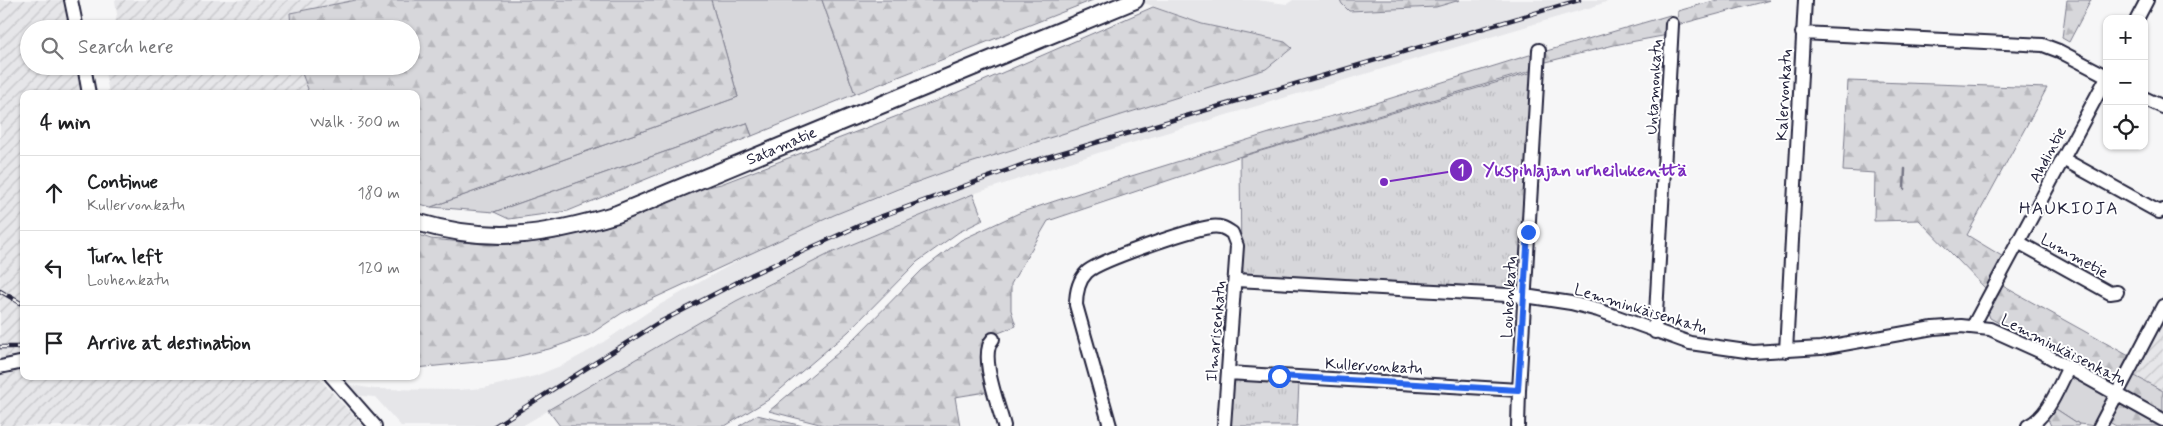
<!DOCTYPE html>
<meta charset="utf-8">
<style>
:root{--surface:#fff;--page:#f2f2f2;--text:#202124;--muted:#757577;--line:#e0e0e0}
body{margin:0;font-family:Mynerve,sans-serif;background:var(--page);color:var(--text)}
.controls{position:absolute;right:15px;top:15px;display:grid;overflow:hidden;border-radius:10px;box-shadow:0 1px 4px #0004}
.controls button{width:45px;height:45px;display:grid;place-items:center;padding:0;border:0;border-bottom:1px solid var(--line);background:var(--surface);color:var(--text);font:25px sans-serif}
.stop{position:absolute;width:15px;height:15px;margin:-11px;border:4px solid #2563eb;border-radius:50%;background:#fff}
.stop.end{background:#2563eb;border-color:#fff;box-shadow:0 1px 5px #0008}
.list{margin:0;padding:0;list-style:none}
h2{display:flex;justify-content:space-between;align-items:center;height:65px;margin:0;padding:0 20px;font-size:21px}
h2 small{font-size:16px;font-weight:400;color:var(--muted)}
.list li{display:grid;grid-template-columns:32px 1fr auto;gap:15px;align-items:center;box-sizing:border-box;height:75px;padding:0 20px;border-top:1px solid var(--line)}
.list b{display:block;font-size:19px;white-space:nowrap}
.list p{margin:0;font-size:16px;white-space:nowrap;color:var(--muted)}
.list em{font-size:16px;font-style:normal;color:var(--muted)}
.icon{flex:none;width:28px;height:28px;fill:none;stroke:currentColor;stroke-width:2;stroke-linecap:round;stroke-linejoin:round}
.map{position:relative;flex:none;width:2163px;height:426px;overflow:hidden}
.search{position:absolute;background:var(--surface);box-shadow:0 1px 4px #0004;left:20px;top:20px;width:400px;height:55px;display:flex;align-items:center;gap:12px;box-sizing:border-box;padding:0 18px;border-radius:28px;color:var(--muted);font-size:19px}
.panel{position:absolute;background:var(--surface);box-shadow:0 1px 4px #0004;left:20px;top:90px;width:400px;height:290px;border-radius:10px}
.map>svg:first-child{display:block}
.built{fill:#e6e6e9}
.industrial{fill:url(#industrial-furrows)}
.grass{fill:#d7d7db;stroke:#7c7c8b}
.forest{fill:url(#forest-firs);stroke:#7c7c8b}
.park{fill:url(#park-tufts);stroke:#7c7c8b}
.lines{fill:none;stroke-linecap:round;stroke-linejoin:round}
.stream{stroke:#767685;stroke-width:2.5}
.minor-casing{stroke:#22223b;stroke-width:16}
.major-casing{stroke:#22223b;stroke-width:20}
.minor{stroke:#fff;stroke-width:12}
.major{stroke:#fff;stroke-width:16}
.rail-casing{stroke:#22223b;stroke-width:4.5}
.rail{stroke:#fff;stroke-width:2.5;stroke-dasharray:8;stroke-linecap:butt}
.route{stroke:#2563eb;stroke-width:6}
.labels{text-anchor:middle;stroke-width:4;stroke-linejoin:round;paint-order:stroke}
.street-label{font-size:16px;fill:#22223b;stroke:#fff}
.neighbourhood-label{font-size:18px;letter-spacing:1px;fill:#22223b;stroke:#fff}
.leader{fill:none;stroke:#7b2cbf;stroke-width:2}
.callout-dot{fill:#7b2cbf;stroke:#fff;stroke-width:2}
.mark-label{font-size:15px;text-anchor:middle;font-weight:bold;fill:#fff}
.callout-label{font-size:18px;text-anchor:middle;font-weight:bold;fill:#7b2cbf;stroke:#fff;stroke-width:4;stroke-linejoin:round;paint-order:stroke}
</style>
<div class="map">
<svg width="2163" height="426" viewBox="0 0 2163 426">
<defs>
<pattern id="industrial-furrows" width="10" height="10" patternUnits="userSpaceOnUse" patternTransform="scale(1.25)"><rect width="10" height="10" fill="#e6e6e9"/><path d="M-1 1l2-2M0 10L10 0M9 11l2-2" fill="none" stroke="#c5c5c9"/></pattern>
<pattern id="forest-firs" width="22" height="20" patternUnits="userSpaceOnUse" patternTransform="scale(1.25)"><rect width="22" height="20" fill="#d7d7db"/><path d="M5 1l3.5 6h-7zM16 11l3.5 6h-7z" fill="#b8b8bd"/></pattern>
<pattern id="park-tufts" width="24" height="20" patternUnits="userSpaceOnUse" patternTransform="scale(1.25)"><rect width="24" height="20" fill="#d7d7db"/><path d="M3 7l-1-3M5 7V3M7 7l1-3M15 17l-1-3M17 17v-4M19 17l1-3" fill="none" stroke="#b8b8bd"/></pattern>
</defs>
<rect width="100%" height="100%" fill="#f6f6f7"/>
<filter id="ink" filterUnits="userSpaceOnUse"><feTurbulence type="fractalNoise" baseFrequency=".02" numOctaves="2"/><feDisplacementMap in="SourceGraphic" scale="10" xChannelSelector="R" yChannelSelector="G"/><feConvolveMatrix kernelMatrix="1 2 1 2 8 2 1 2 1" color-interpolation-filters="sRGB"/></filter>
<g filter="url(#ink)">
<path class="built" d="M1136 0H1257L1287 4 1293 0H1340L1342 4 1375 9H1403L1436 7 1460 0H1611L1592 7 1101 152 973 194 831 253 737 300 522 426H401L375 397 348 395 338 383 375 389 458 390 484 388 535 376 563 365 596 347 654 308 746 256 834 215 961 166 1266 69 1291 48 1285 42 1202 24Z"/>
<path class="industrial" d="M0 0H64L69 29H29V66H76L81 94H24V376H317L363 426H0Z
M115 0H356L290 13 291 29H114L117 14Z
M104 66H299L308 90 304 94H109Z
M2163 318V391L2131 374Z"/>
<path class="grass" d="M711 0H822L855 94 752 136 747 123 494 212 431 207 738 97Z
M2075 376 2106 392 2109 398 2095 426 2079 424 2053 407 2068 379Z"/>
<path class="forest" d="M356 0H711L738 97 431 207 416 203V94H304L308 89 299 66H411V29H291L290 13Z
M822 0H1093L855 94Z
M1340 0H1460L1436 7 1349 11 1342 4Z
M1717 0H1770L1677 25 1678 11Z
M2067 0H2091L2069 42 2062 38Z
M1153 7 1202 24 1285 42 1292 48 1266 69 961 166 898 189 834 215 622 313 589 335 549 349 507 359 416 368V234L431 239 493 245 546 241 609 226 683 193 721 184 949 96Z
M1670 15V24L1665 26 1668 35 1614 45 1542 63 1543 52Z
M1536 53 1534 70 1238 157 1048 221 1011 284V310L1016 326 991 336 992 391 955 397 960 426H827L769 411 852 341 922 270 961 240 987 228 1019 213 1109 183 1276 131 1340 114Z
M1848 81 2047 88 1967 235 2005 258 1988 291 1919 220 1874 221 1875 173 1843 171Z
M747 123 752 136 568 211 509 219 494 212Z
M973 194 983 220 959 232 917 262 848 332 768 400 725 426H560L548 410 736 301 831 253Z
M2001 285 2129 356 2116 379 2107 383 1990 318 1987 310Z
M2131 374 2163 391V411L2126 392 2127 382Z
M2115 405H2127L2163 426H2116L2106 420Z
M2053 407 2079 424 2078 426H2051L2047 417Z
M757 415 803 426H739Z"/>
<path class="park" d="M1533 72 1521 292 1248 276 1241 269 1240 157Z
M1233 378 1299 382 1297 426H1229Z"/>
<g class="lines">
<path class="stream" d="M1904 189 1905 169"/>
<defs>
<path id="minor" d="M71 0 77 29
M2137 19 2147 0
M1802 33 2043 45 2059 51 2107 76
M84 66 89 94
M2144 98 2163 107
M2063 159 2159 212 2163 210
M2018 242 2110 293 2117 292
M1236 280 1525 296 1571 303 1598 310 1690 343 1753 352 1821 348 1933 328 1961 326 1990 329 2039 351 2163 420
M1973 326 2107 77
M1655 332 1672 24
M993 339C978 354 999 406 1004 426
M1786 351 1805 0
M0 367 24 362
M1228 373 1519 390
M331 376 375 426
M1110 426 1076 305C1076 293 1079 280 1087 272 1100 260 1190 230 1210 227 1219 225 1225 228 1232 233L1237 246 1224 426
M1518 426 1519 390 1539 50
M2028 426C2049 416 2058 387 2069 367
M2100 426 2163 306"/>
<path id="major" d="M416 222C491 244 544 236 617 214L1135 0"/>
</defs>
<use href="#minor" class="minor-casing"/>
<use href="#major" class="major-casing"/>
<use href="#minor" class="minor"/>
<use href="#major" class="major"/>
<defs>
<path id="rail" d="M0 291 24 305
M0 347H24
M495 426 658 323 753 274 874 219 1027 163 1579 0"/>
</defs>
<use href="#rail" class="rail-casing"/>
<use href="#rail" class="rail"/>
</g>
</g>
<g class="lines" filter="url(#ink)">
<path class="route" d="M1279 376 1518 390 1528 232"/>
</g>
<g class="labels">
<g class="street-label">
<text transform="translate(1653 87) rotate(-87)" y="6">Untamonkatu</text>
<text transform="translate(1783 95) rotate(-87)" y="6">Kalervonkatu</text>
<text transform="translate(781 145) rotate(-23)" y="6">Satamatie</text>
<text transform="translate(2047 154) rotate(-62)" y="6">Ahdintie</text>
<text transform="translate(2075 255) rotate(29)" y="6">Lummetie</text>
<text transform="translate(1508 297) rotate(-87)" y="6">Louhenkatu</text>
<text transform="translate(1641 308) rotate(17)" y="6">Lemminkäisenkatu</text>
<text transform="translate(1215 331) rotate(-85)" y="6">Ilmarisenkatu</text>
<text transform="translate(2064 349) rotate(27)" y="6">Lemminkäisenkatu</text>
<text transform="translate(1374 365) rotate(3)" y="6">Kullervonkatu</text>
</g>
<g class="neighbourhood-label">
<text x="2069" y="214">HAUKIOJA</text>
</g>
</g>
<path class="leader" d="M1384 182L1461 170"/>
<g class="callout-dot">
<circle cx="1384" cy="182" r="5"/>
<circle cx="1461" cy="170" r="12"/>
</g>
<g class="mark-label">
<text x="1461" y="175">1</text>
</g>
<g class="callout-label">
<text x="1585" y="176">Ykspihlajan urheilukenttä</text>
</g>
</svg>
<div class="controls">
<button>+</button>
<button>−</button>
<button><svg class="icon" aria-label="locate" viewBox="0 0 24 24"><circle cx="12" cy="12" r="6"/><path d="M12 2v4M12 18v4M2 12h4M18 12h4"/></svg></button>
</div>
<div class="stop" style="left:1279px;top:376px"></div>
<div class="stop end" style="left:1528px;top:232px"></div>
<div class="search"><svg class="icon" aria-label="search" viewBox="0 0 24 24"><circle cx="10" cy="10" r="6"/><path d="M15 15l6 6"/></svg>Search here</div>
<section class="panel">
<h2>4 min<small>Walk · 300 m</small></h2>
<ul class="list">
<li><svg class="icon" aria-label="ahead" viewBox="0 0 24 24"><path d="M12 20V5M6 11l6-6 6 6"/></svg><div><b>Continue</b><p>Kullervonkatu</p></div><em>180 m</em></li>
<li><svg class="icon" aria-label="left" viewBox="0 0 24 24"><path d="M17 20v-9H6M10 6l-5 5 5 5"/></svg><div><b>Turn left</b><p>Louhenkatu</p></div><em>120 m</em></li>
<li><svg class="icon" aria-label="arrive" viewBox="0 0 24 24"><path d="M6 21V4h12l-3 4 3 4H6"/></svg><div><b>Arrive at destination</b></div></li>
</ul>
</section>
</div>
